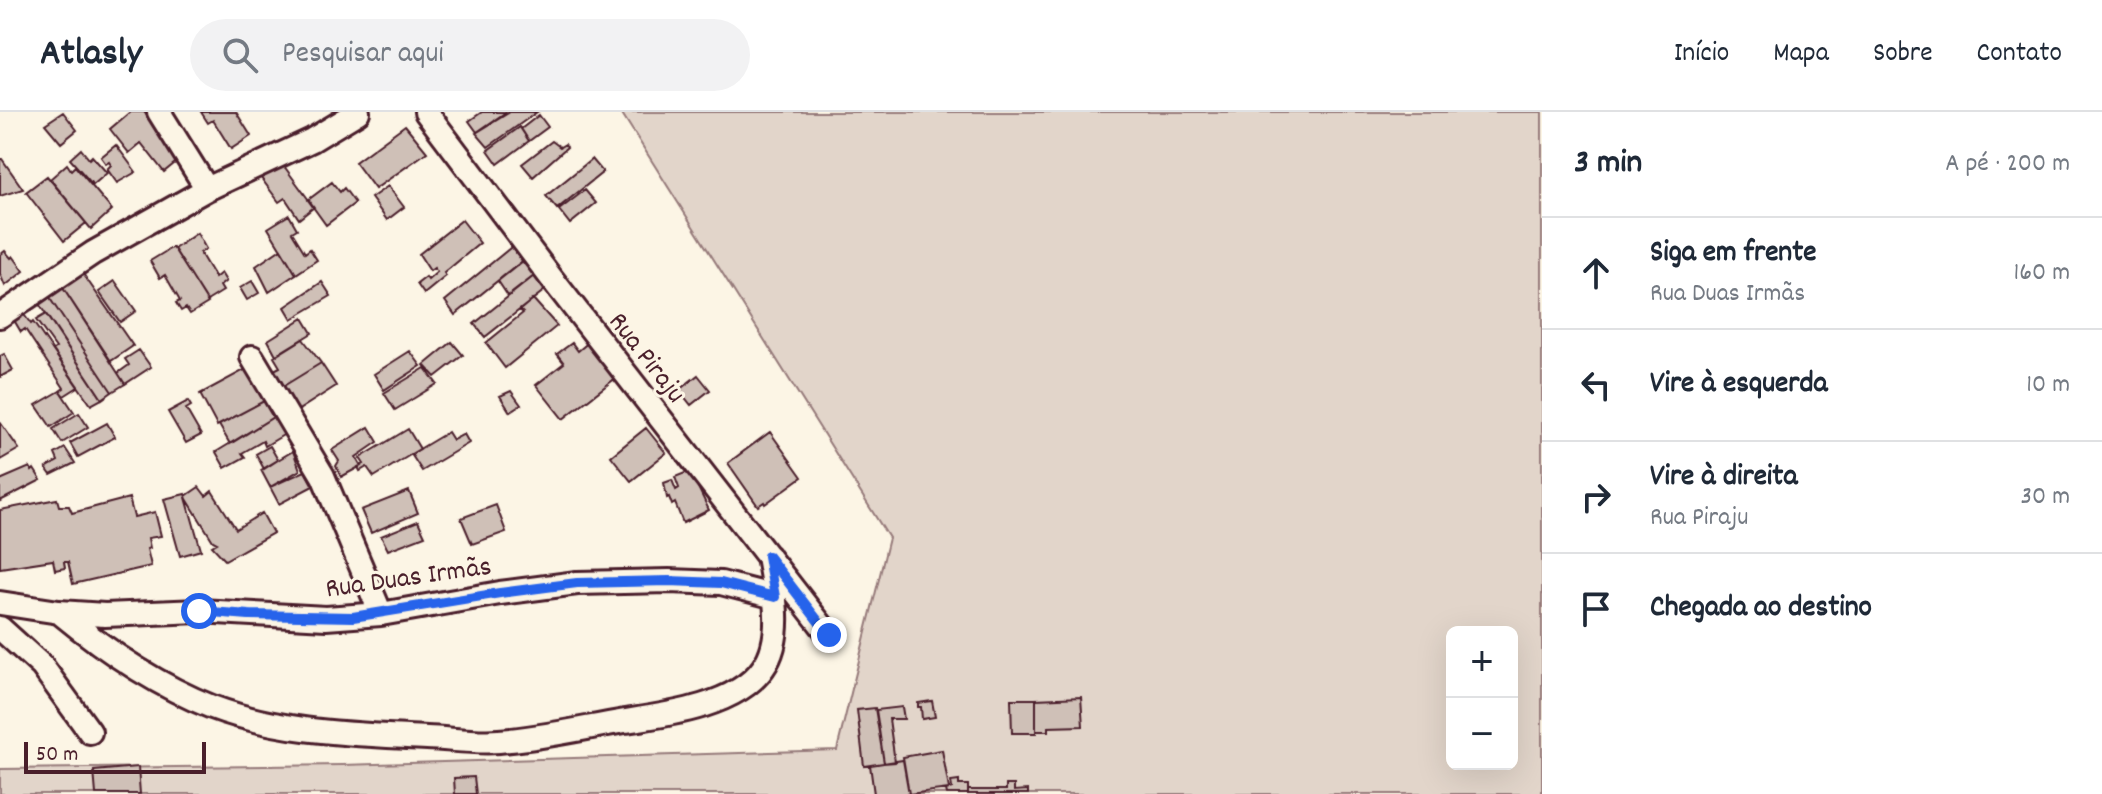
<!DOCTYPE html>
<html lang="pt">
<meta charset="utf-8">
<style>
:root{--surface:#fff;--page:#f2f2f3;--text:#1f2937;--muted:#747a83;--line:#e0e1e3}
body{margin:0;font-family:Dekko,sans-serif;background:var(--page);color:var(--text)}
.controls{position:absolute;right:24px;bottom:24px;display:grid;overflow:hidden;border-radius:12px;box-shadow:0 8px 32px #0002}
.controls button{width:72px;height:72px;display:grid;place-items:center;padding:0;border:0;border-bottom:2px solid var(--line);background:var(--surface);color:var(--text);font:40px sans-serif}
.scale{position:absolute;left:24px;bottom:20px;width:182px;box-sizing:border-box;padding-left:8px;border:4px solid #4a1f2b;border-top:0;font-size:22px;line-height:28px;white-space:nowrap;color:#4a1f2b;-webkit-text-stroke:6px #fcf5e5;paint-order:stroke}
.stop{position:absolute;width:24px;height:24px;margin:-18px;border:6px solid #2563eb;border-radius:50%;background:#fff}
.stop.end{background:#2563eb;border-color:#fff;box-shadow:0 2px 8px #0008}
.list{margin:0;padding:0;list-style:none}
h2{display:flex;justify-content:space-between;align-items:center;height:104px;margin:0;padding:0 32px;font-size:34px}
h2 small{font-size:26px;font-weight:400;color:var(--muted)}
.list li{display:grid;grid-template-columns:52px 1fr auto;gap:24px;align-items:center;box-sizing:border-box;height:112px;padding:0 32px;border-top:2px solid var(--line)}
.list b{display:block;font-size:30px;white-space:nowrap}
.list p{margin:0;font-size:26px;white-space:nowrap;color:var(--muted)}
.list em{font-size:26px;font-style:normal;color:var(--muted)}
.icon{flex:none;width:44px;height:44px;fill:none;stroke:currentColor;stroke-width:2;stroke-linecap:round;stroke-linejoin:round}
.map{position:relative;flex:none;width:1542px;height:682px;overflow:hidden}
header{display:flex;align-items:center;gap:48px;box-sizing:border-box;height:112px;padding:0 40px;background:var(--surface);border-bottom:2px solid var(--line)}
header strong{font-size:38px}
nav{display:flex;gap:44px;margin-inline-start:auto;font-size:28px}
.search{width:560px;height:72px;background:var(--page);display:flex;align-items:center;gap:20px;box-sizing:border-box;padding:0 28px;border-radius:44px;color:var(--muted);font-size:30px}
main{display:flex}
aside{flex:1;background:var(--surface)}
.map>svg:first-child{display:block}
.green{fill:#e2d5ca;stroke:#967a7a;stroke-width:2;fill-rule:evenodd}
.building{fill:#cfc0b7;stroke:#4a1f2b;stroke-width:2}
.lines{fill:none;stroke-linecap:round;stroke-linejoin:round}
.street-casing{stroke:#4a1f2b;stroke-width:28}
.street{stroke:#fcf5e5;stroke-width:22}
.route{stroke:#2563eb;stroke-width:10}
.labels{text-anchor:middle;stroke-width:6;stroke-linejoin:round;paint-order:stroke}
.street-label{font-size:28px;fill:#4a1f2b;stroke:#fcf5e5}
</style>
<header>
<strong>Atlasly</strong>
<div class="search"><svg class="icon" aria-label="search" viewBox="0 0 24 24"><circle cx="10" cy="10" r="6"/><path d="M15 15l6 6"/></svg>Pesquisar aqui</div>
<nav><a>Início</a><a>Mapa</a><a>Sobre</a><a>Contato</a></nav>
</header>
<main>
<div class="map">
<svg width="1542" height="682" viewBox="0 0 1542 682">
<rect width="100%" height="100%" fill="#fcf5e5"/>
<filter id="ink" filterUnits="userSpaceOnUse"><feTurbulence type="fractalNoise" baseFrequency=".0125" numOctaves="2"/><feDisplacementMap in="SourceGraphic" scale="16" xChannelSelector="R" yChannelSelector="G"/><feConvolveMatrix kernelMatrix="1 2 1 2 8 2 1 2 1" color-interpolation-filters="sRGB"/></filter>
<g filter="url(#ink)">
<path class="green" d="M621 0H1542V682H0V657L342 653 837 638 889 426ZM1452 520H1512V652H1452Z"/>
<path class="building" d="M63 0 77 18 61 31 45 12Z
M130 0H144L180 47 164 60 141 31 129 41 110 17Z
M201 0H236L251 24 231 37 213 8 208 11Z
M482 0H506L477 20 469 9Z
M510 0H537L488 35 476 21Z
M539 3 548 15 529 29 521 17Z
M405 13 427 40 375 77 355 50Z
M520 15 529 29 498 52 488 38Z
M552 29 560 35 565 32 567 35 533 65 522 52Z
M116 33 136 60 117 71 107 57 111 53 109 50 106 52 101 45Z
M81 37 89 47 92 44 107 61 93 73 70 47Z
M0 47H2L23 77 0 84Z
M592 47 603 60 557 97 546 84Z
M281 50 314 95 299 107 285 86 279 90 258 62Z
M67 52 71 58 75 54 112 98 91 117 50 67Z
M47 64 86 111 64 129 26 80Z
M332 70 340 80 344 76 355 91 326 113 308 88Z
M388 74 404 95 387 108 371 86Z
M585 78 596 91 570 112 559 98Z
M289 103 297 117 292 120 305 141 310 137 317 148 296 162 268 116Z
M462 108 480 131 444 161 446 164 424 182 417 172 426 165 428 168 437 160 434 156 430 159 419 142Z
M197 121 206 137 200 141 215 166 221 161 226 169 220 174 223 179 207 189 174 137Z
M515 132 526 146 455 203 445 189Z
M173 135 208 191 190 202 186 196 181 199 176 191 180 189 165 163 160 166 150 149Z
M281 137 296 162 269 180 256 154Z
M5 139 11 146 13 144 24 159 5 174 0 162V143Z
M528 145 539 160 508 184 498 169Z
M79 156 133 234 111 249 59 170Z
M539 160 550 174 485 225 474 212Z
M115 169 136 199 120 210 99 180Z
M252 169 259 181 247 188 240 176Z
M59 170 125 272 112 280 45 179Z
M322 170 331 184 292 207 285 195Z
M45 179 112 280 102 287 35 186Z
M533 187 557 214 505 256 486 231 523 201 520 198Z
M22 200 31 212 33 210 78 275 64 284 60 279 64 276 25 217 21 220 11 203Z
M46 202 102 287 91 293 53 238 56 236 36 208Z
M303 206 312 221 276 243 268 228Z
M303 227 321 251 282 275 272 259 280 255 274 245Z
M590 229 617 265 563 307 536 273 564 251 557 242 572 231 578 239Z
M452 230 463 243 435 265 424 253Z
M139 238 151 255 125 272 118 261 129 253 125 247Z
M410 239 421 254 384 278 374 262Z
M4 242 13 258 0 265V244Z
M321 251 336 274 297 299 282 275Z
M248 256 266 288 217 314 200 282Z
M425 256 437 272 395 298 384 281Z
M698 263 710 278 691 293 679 278Z
M60 279 74 300 51 315 36 293Z
M511 279 521 293 510 300 500 284Z
M266 288 275 304 230 332 219 313Z
M188 289 191 294 186 297 201 323 186 331 168 300Z
M79 301 88 315 62 331 53 317Z
M275 304 285 322 265 334 263 329 242 341 245 345 225 356 216 340Z
M0 310 19 337 0 348Z
M107 311 115 325 78 345 70 331Z
M369 315 378 330 356 345 361 354 341 365 336 354 339 349 332 338Z
M646 316 666 341 631 369 611 344Z
M408 317 420 337 374 365 367 355 360 359 358 355 364 352 360 346Z
M448 320 453 328 464 322 469 331 422 359 411 342Z
M770 320 802 365 765 392 764 390 758 394 728 351Z
M270 334 278 348 264 357 256 342Z
M65 336 75 351 51 363 46 356 58 349 55 342Z
M293 339 300 358 270 375 261 358Z
M30 355 32 359 34 357 41 368 0 389V368Z
M305 359 313 374 279 392 270 375Z
M690 359 709 398 683 411 675 391 672 393 669 385 667 386 664 371 672 368 676 378 679 376 675 365Z
M199 375 206 384 212 379 236 417 262 401 273 421 225 448 212 434 217 431 213 429 187 387 186 384Z
M409 379 418 401 371 421 361 398Z
M185 382 201 438 180 444 164 387Z
M129 386 134 405 155 400 161 424 148 426 150 436 147 437 151 454 73 472 68 450H64L65 456 55 458 53 448 0 456V398L57 387 59 394H69L72 401Z
M496 393 506 420 472 432 461 406Z
M418 409 425 424 388 438 381 424Z
M1081 585 1083 614 1048 615V619H1036V587Z
M1011 587H1036V621H1012Z
M932 589 935 605 922 607 921 595H918V591Z
M902 595 904 607H889L895 650 884 651 876 598Z
M875 596 884 651 864 654 857 598Z
M942 638 949 677 909 682 903 645Z
M903 648 909 682H874L870 653Z
M138 655 140 682H96L94 659Z
M474 665 476 682H455L454 666Z
M959 669V673H968V682H947L946 678 952 676 951 670Z
M1006 673H1014V679L1028 678V682H968V678H1006Z"/>
<g class="lines">
<defs>
<path id="street" d="M159 0 207 77
M426 0 552 167 829 523
M0 204 93 141 207 77 312 28 358 0
M252 245 323 364 381 502
M0 491 59 500 105 503 199 499 326 506 381 502 500 481 577 471 669 469 721 471 775 485
M59 500C105 538 156 573 212 595 281 621 355 622 427 626 451 627 476 631 499 629 542 626 583 616 625 609 666 603 737 594 763 556 785 525 774 479 768 444
M0 516 42 554 90 620"/>
</defs>
<use href="#street" class="street-casing"/>
<use href="#street" class="street"/>
</g>
</g>
<g class="lines" filter="url(#ink)">
<path class="route" d="M199 499 249 503 353 505 500 481 577 471 669 469 721 471 775 485 768 444 829 523"/>
</g>
<g class="labels">
<g class="street-label">
<text transform="translate(649 244) rotate(52)" y="10">Rua Piraju</text>
<text transform="translate(408 463) rotate(-8)" y="10">Rua Duas Irmãs</text>
</g>
</g>
</svg>
<div class="controls">
<button>+</button>
<button>−</button>
</div>
<div class="scale">50 m</div>
<div class="stop" style="left:199px;top:499px"></div>
<div class="stop end" style="left:829px;top:523px"></div>
</div>
<aside>
<h2>3 min<small>A pé · 200 m</small></h2>
<ul class="list">
<li><svg class="icon" aria-label="ahead" viewBox="0 0 24 24"><path d="M12 20V5M6 11l6-6 6 6"/></svg><div><b>Siga em frente</b><p>Rua Duas Irmãs</p></div><em>160 m</em></li>
<li><svg class="icon" aria-label="left" viewBox="0 0 24 24"><path d="M17 20v-9H6M10 6l-5 5 5 5"/></svg><div><b>Vire à esquerda</b></div><em>10 m</em></li>
<li><svg class="icon" aria-label="right" viewBox="0 0 24 24"><path d="M7 20v-9h11M14 6l5 5-5 5"/></svg><div><b>Vire à direita</b><p>Rua Piraju</p></div><em>30 m</em></li>
<li><svg class="icon" aria-label="arrive" viewBox="0 0 24 24"><path d="M6 21V4h12l-3 4 3 4H6"/></svg><div><b>Chegada ao destino</b></div></li>
</ul>
</aside>
</main>
